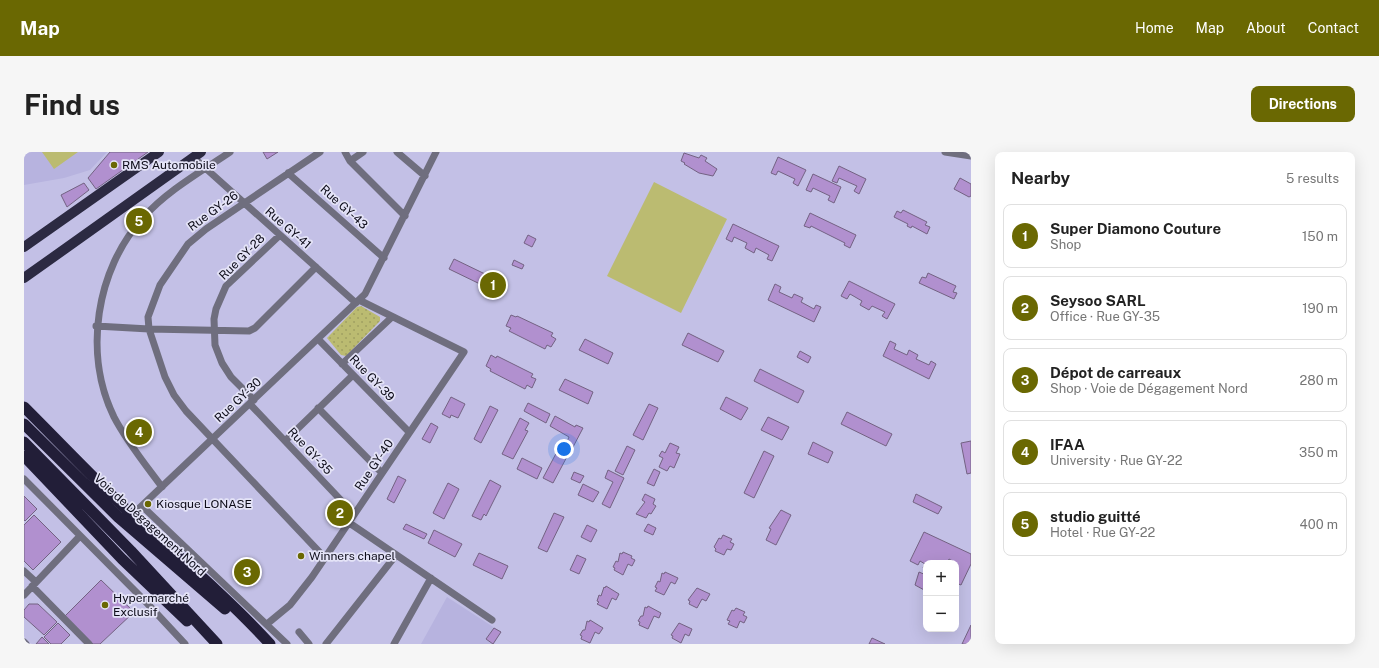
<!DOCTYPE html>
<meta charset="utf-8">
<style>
:root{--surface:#fff;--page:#f6f6f6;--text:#222;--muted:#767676;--line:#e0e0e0;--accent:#6a6802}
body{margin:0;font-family:"Public Sans",sans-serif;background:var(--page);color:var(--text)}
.controls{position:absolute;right:12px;bottom:12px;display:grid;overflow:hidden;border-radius:8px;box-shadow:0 4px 16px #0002}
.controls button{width:36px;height:36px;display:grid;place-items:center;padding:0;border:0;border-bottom:1px solid var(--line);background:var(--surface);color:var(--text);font:20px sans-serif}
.you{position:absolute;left:540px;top:297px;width:14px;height:14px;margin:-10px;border:3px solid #fff;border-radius:50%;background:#1a73e8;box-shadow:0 0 0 6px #1a73e833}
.badge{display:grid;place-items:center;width:26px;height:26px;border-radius:50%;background:var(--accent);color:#fff;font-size:13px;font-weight:700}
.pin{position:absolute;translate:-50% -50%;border:2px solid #fff;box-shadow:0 1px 4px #0006}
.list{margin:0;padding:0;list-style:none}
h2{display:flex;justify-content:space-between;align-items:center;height:52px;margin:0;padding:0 16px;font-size:17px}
h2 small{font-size:13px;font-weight:400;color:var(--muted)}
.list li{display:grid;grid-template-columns:26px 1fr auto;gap:12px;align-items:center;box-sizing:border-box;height:64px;margin:0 8px 8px;padding:0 8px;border:1px solid var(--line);border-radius:8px}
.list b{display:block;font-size:15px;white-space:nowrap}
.list p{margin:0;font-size:13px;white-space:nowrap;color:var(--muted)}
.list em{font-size:13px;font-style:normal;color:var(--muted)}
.map{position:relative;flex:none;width:947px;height:492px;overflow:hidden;border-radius:8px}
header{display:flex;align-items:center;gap:24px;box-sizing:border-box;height:56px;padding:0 20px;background:var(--accent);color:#fff}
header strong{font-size:19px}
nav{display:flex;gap:22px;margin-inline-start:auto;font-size:14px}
.intro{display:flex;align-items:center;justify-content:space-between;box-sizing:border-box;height:96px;padding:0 24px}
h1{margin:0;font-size:28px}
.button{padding:10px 18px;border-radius:8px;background:var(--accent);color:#fff;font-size:14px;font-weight:700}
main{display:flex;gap:24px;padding:0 24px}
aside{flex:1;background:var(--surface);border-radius:8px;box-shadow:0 4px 16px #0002}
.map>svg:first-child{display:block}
.built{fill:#b7b3df}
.green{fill:#bbbb71}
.park{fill:url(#park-dots)}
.building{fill:#b190cf;stroke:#736282}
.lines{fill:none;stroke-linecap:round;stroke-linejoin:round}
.minor{stroke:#6f6e7e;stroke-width:7}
.primary{stroke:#2c2a42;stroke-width:10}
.trunk{stroke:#221e38;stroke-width:11}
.poi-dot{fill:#6a6802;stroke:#e4e3f7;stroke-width:1.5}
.labels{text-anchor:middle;stroke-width:3.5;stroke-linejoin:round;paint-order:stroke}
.poi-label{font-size:12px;fill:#0d0c19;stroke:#e4e3f7;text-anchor:start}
.street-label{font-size:12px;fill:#0d0c19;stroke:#e4e3f7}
</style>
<header>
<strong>Map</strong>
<nav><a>Home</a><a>Map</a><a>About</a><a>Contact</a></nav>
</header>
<div class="intro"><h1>Find us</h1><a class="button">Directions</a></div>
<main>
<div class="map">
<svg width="947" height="492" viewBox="0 0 947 492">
<defs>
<pattern id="park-dots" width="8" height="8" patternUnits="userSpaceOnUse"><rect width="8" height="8" fill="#bbbb71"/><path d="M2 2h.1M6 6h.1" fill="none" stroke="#a0a061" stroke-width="1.8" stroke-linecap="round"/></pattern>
</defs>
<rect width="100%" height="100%" fill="#c3c0e6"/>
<path class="built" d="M0 0H83L66 18 40 26 0 33Z
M423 445 477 480 470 492H397Z"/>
<path class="green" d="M18 0H54L30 17Z
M630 30 703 67 657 161 583 124Z"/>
<path class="park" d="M337 154 356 165V169L322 204 317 203 303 186 333 155Z"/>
<path class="building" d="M86 0H124L72 37 64 26Z
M239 0H254L243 7Z
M660 1 675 6 677 3 683 6 681 9 693 17 689 24 675 21 660 12 661 11 657 9Z
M754 5 782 18 774 34 769 31 771 27 754 19 752 23 747 21Z
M815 14 842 27 835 42 830 39 833 34 815 26 813 31 808 29Z
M789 22 817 35 810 51 804 48 806 44 789 36 787 40 782 38Z
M936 26 947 32V44L945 45 930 37Z
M60 31 65 38 43 55 37 43Z
M879 58 903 70 901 73 906 75 903 82 888 74 887 76 883 74 884 72 870 65 873 59 877 61Z
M786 61 832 83 826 96 820 93 821 91 787 74 786 76 780 74Z
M709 72 755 94 748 109 743 107 745 103 732 96 730 101 721 96 723 91 710 85 708 90 702 87Z
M504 83 512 87 508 95 500 91Z
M430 107 461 122 456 132 425 117Z
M490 108 500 113 498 117 488 113Z
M904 121 932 134 929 140 933 141 930 147 895 131 898 125 902 126Z
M825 129 871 152 863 167 858 164 861 160 848 154 845 158 836 153 838 149 826 142 823 147 817 144Z
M751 132 757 135 755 140 768 146 770 142 779 146 777 150 790 157 792 153 797 155 790 170 744 148Z
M487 163 492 165 493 164 529 181 527 184 532 187 527 195 523 193 521 197 485 179 487 176 482 174Z
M664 181 700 199 694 210 658 193Z
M561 187 589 201 584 212 555 198Z
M866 189 872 192 870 197 883 203 885 198 894 203 892 207 905 213 907 209 912 212 905 227 859 204Z
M776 199 787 205 784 211 773 205Z
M467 203 472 206 473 204 509 222 507 225 512 227 508 236 503 233 501 237 466 219 467 217 462 214Z
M736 217 780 239 774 251 730 229Z
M541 227 569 240 564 252 535 238Z
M427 245 441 252 434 266 427 263 426 266 418 262Z
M702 245 724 256 717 268 696 257Z
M504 251 526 262 522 271 500 259Z
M625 252 634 256 619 288 609 283Z
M466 254 474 258 457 291 450 287Z
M823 260 868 282 862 294 817 272Z
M531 264 551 275 552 273 559 276 548 297 541 294 545 285 526 274Z
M744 265 765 275 758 288 737 278Z
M496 266 505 271 501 278 504 279 489 307 478 302Z
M407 271 414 275 406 291 398 287Z
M947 289V321L943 322 937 291Z
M789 290 809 300 804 311 784 302Z
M646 291 655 295 652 301 656 302 650 316 646 314 643 319 635 315 639 306 635 304 638 299 641 301Z
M536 294 546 299 529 331 519 326Z
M603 294 611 298 599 323 591 319Z
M740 299 750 304 730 346 720 341Z
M498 306 518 316 513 327 493 317Z
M630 317 636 320 630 334 623 331Z
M584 318 600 326 586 356 578 352 589 330 581 326Z
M550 320 560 324 556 331 547 327Z
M374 324 382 328 370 351 363 347Z
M466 328 477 334 462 364 460 362 457 368 448 364Z
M424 331 435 337 420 367 409 361Z
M559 332 575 340 569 350 554 343Z
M621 342 631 347 629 352 632 354 627 362 625 361 622 366 612 362 621 350 618 348Z
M892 342 918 355 914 362 889 350Z
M0 344 13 357 1 369 0 368Z
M757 358 767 363 752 393 742 388 747 377 745 376Z
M530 361 540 365 523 400 514 396Z
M10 363 37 390 9 418 0 409V373Z
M382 372 403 382 400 387 379 377Z
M624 372 632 376 629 383 620 379Z
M563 373 573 378 567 390 557 385Z
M410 378 438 392 431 405 404 391Z
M900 380 947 402V412L937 433 932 431V411L925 407 923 411H902V417L899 416 901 412 896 409 894 413 886 409Z
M699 383 708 387 706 390 710 392 707 398 703 397 700 403 691 399 692 397 690 395 695 386 697 387Z
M599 400 608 404 607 406 611 408 608 414 604 412 599 423 590 418 591 416 589 415 592 409 594 410 596 401 598 402Z
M455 401 484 414 478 427 449 413Z
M553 403 562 407 555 422 546 418Z
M641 420 654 426 651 432 647 430 640 443 631 439 633 436 631 435 634 429 636 430 638 421 640 422Z
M895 420 902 423V439L891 433Z
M77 428 110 460 76 492H69L41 464Z
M582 434 595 442 592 448 588 446 583 457 573 452 575 450 573 449 575 443 577 444 580 435 581 436Z
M673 436 686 442 682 449 678 447 673 456 665 452 666 449 664 448Z
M5 452H14L33 470 20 483 0 465V458Z
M624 454 637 461 635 466 630 464 624 477 615 473 616 470 614 469 617 464H619L621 455 623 456Z
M712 456 721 460 719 463 723 465 720 471 716 469 713 476 704 472 706 469 703 468 708 458 710 459Z
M566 468 579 476 575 482 571 480 566 491 557 487 558 484 556 483 559 478H561L563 469 565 470Z
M34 471 46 483 37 492H27L20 485Z
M655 471 668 477 665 484 661 482 657 491 648 486 649 484 647 483Z
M947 473V492H938Z
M470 476 477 480 469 492 462 487Z
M18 485 25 492H12Z
M848 486 861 492H845Z"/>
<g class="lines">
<path class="minor" d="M296 0 182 77 164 92 136 133 124 165 125 177 141 225 150 243 162 259 301 406
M321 0 326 9 381 64
M373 0 401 24
M921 0 947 4
M169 5 332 151
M326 9 339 0
M264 21 360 106
M72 174 125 177 225 179 231 176 292 115
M294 187 385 280
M318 212 368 165
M230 248 207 225 198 211 191 193 190 167 192 157 202 134 256 83
M226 252 330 362
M294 256 358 321
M261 289 329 223
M0 327 121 449 161 492
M138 335C121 312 103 290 90 265 59 202 72 117 119 66 141 40 178 19 206 0
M118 354 263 492
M108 363 341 142 412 0
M324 370 468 468
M0 419 12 430
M8 434 65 492
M0 443 56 384
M243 472 266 453 288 425 440 200 335 148
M275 480 285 492
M0 490 2 492
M302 492 372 403
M370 492 407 426"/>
<path class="primary" d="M0 95 135 0
M0 126 177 0"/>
<path class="trunk" d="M0 255C36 291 71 328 108 363 155 405 203 445 246 492
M0 272 94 365 201 457
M0 290 107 399 193 492
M0 304 98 407 163 469"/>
</g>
<g class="poi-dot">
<circle cx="90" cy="13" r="4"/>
<circle cx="124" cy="352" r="4"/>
<circle cx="277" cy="404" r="4"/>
<circle cx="81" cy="453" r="4"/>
</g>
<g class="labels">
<g class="poi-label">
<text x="98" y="17">RMS Automobile</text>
<text x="132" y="356">Kiosque LONASE</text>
<text x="285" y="408">Winners chapel</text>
<text x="89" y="450">Hypermarché<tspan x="89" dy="14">Exclusif</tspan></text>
</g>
<g class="street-label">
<text transform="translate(320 55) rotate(42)" y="4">Rue GY-43</text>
<text transform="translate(189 59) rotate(-36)" y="4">Rue GY-26</text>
<text transform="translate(264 76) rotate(41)" y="4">Rue GY-41</text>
<text transform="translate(218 105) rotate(-45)" y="4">Rue GY-28</text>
<text transform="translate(348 226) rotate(46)" y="4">Rue GY-39</text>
<text transform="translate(214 248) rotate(-43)" y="4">Rue GY-30</text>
<text transform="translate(286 299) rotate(47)" y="4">Rue GY-35</text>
<text transform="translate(350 313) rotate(-56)" y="4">Rue GY-40</text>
<text transform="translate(126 373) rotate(42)" y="4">Voie de Dégagement Nord</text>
</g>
</g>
</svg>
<div class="controls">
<button>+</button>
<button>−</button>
</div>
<div class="you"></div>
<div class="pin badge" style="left:469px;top:133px">1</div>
<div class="pin badge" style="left:316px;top:361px">2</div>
<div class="pin badge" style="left:223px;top:420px">3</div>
<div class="pin badge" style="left:115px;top:280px">4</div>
<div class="pin badge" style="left:115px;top:69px">5</div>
</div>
<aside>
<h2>Nearby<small>5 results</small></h2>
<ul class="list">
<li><span class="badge">1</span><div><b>Super Diamono Couture</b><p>Shop</p></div><em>150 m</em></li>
<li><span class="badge">2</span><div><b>Seysoo SARL</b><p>Office · Rue GY-35</p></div><em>190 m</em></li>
<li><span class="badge">3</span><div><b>Dépot de carreaux</b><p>Shop · Voie de Dégagement Nord</p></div><em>280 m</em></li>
<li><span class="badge">4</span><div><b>IFAA</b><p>University · Rue GY-22</p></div><em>350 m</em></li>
<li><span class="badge">5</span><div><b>studio guitté</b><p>Hotel · Rue GY-22</p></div><em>400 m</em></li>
</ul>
</aside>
</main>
